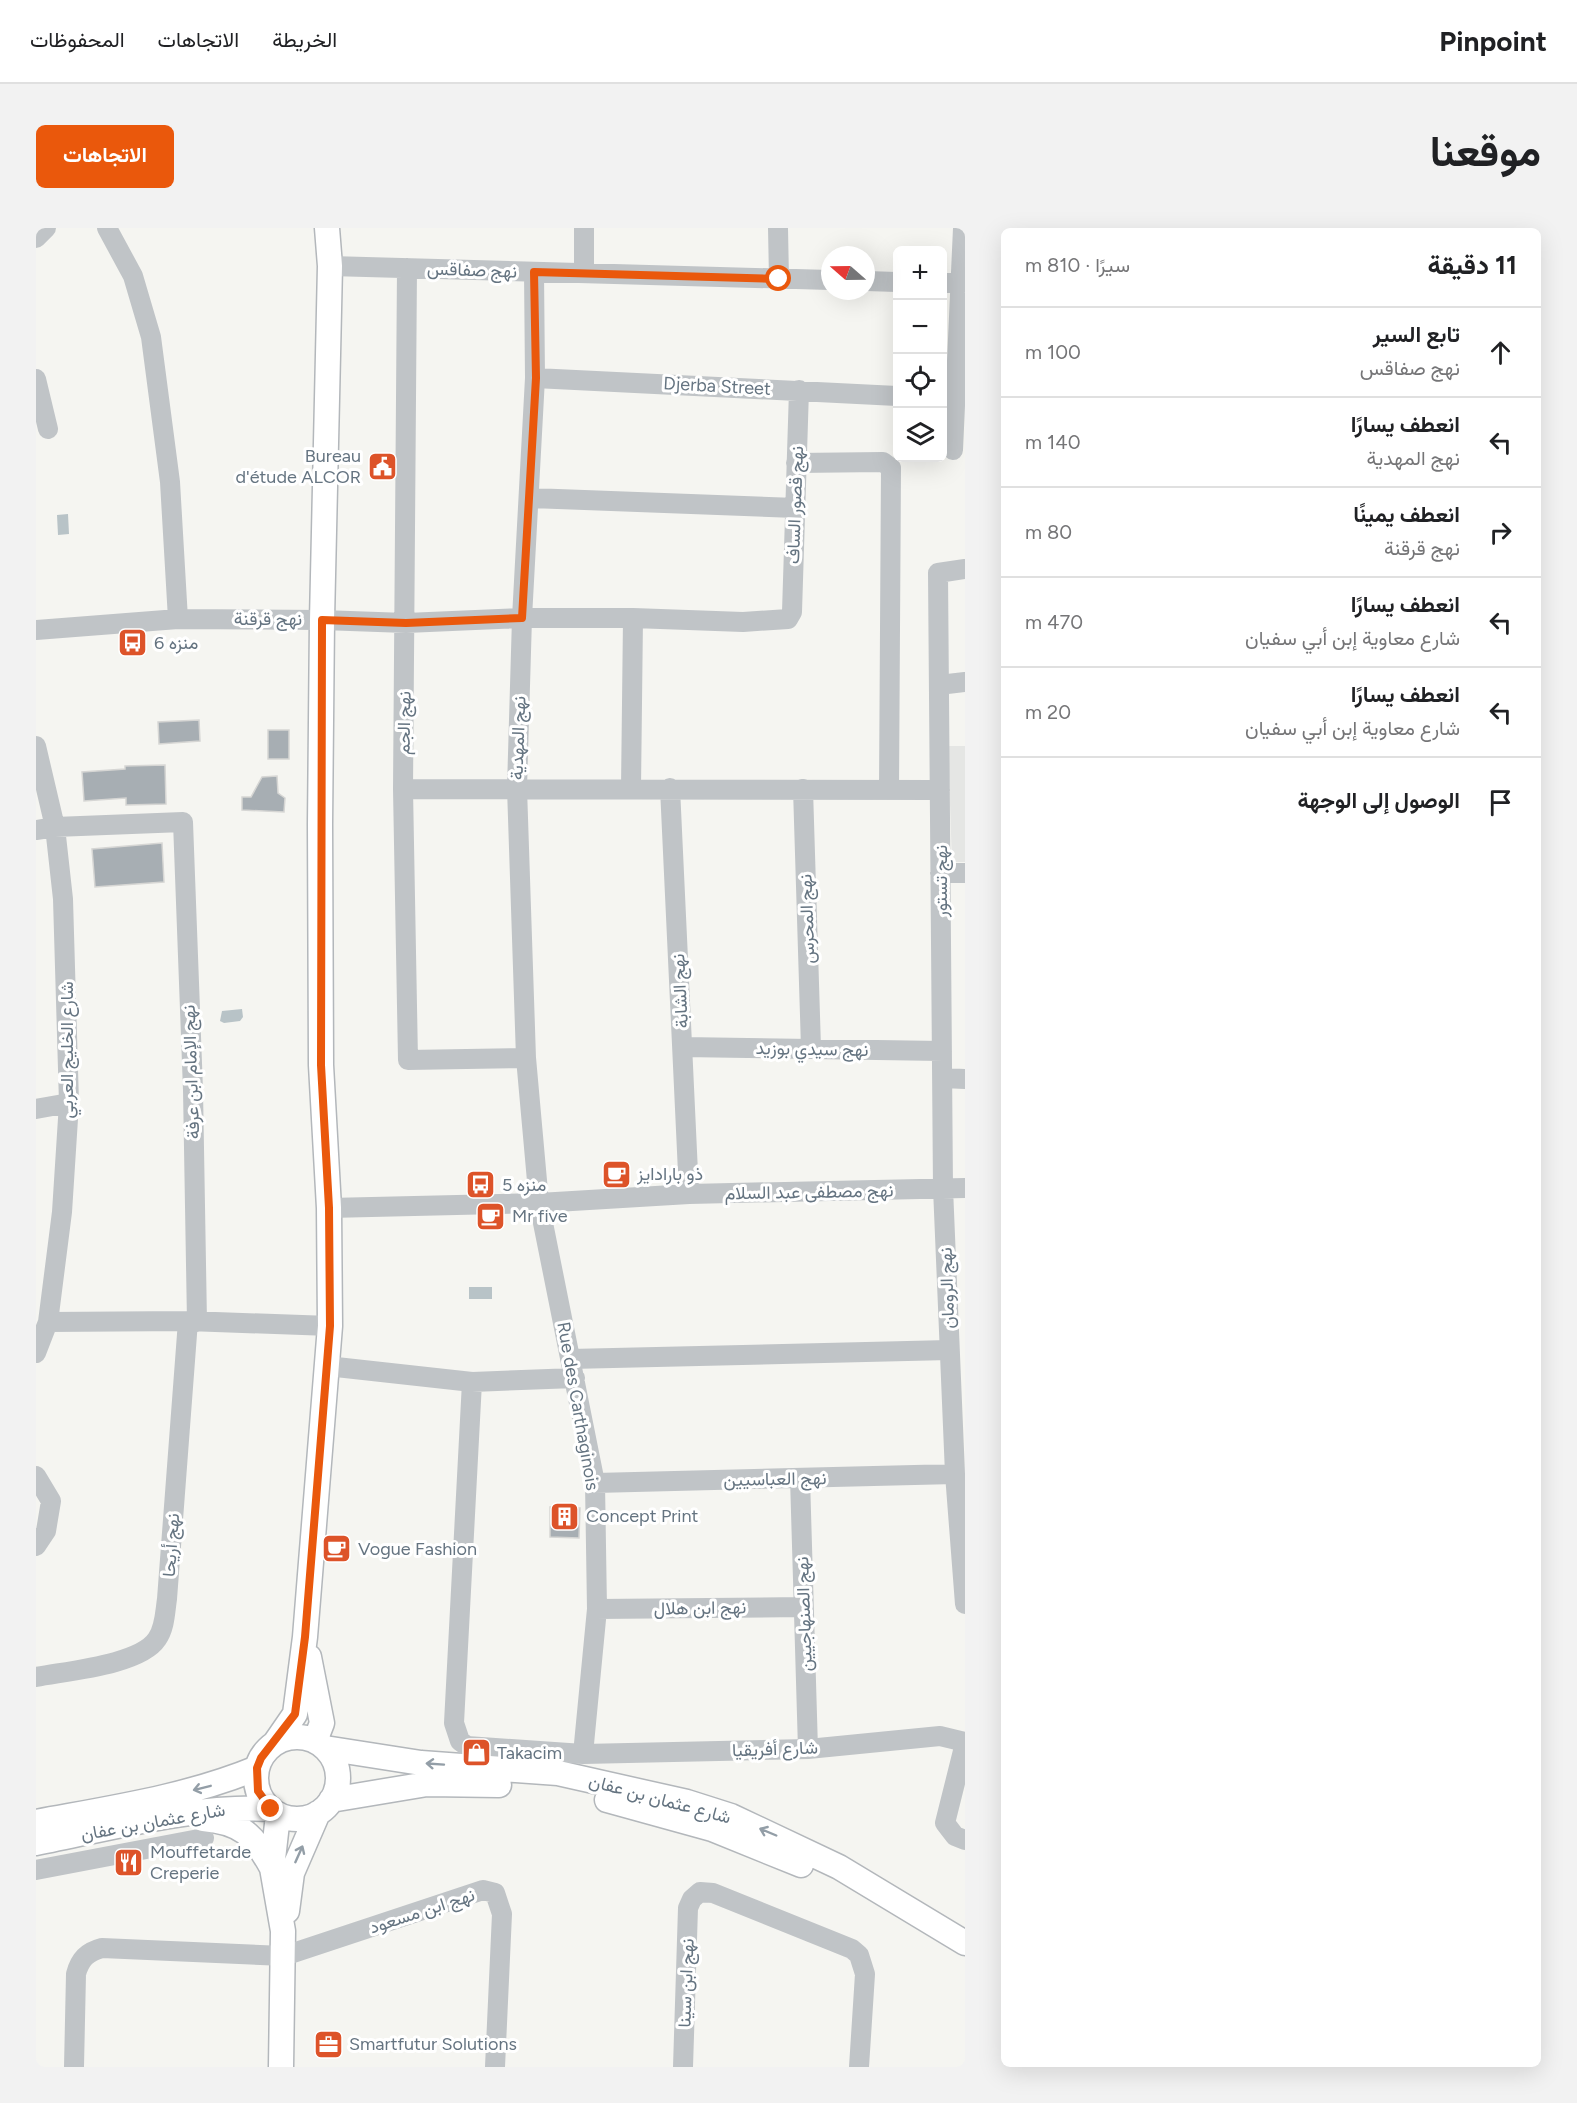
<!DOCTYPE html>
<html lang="ar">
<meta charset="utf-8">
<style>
:root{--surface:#fff;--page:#f2f2f2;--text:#202124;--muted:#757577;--line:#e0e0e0;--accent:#ea580c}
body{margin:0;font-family:Figtree,Vazirmatn,sans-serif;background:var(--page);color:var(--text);direction:rtl}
.controls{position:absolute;right:18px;top:18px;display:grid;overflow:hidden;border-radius:9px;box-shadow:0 6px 24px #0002}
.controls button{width:54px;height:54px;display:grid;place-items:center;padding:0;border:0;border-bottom:2px solid var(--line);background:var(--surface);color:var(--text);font:30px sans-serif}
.compass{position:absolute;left:785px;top:18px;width:54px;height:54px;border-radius:50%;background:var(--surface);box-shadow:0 6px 24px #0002;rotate:290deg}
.stop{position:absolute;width:18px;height:18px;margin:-14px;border:4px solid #ea580c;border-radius:50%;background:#fff}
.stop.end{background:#ea580c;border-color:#fff;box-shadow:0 2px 6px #0008}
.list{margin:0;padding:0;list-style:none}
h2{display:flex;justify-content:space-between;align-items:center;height:78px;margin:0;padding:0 24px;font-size:26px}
h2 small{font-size:20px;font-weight:400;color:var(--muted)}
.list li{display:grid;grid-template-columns:39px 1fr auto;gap:18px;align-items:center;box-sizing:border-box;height:90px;padding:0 24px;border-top:2px solid var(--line)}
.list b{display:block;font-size:22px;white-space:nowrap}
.list p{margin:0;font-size:20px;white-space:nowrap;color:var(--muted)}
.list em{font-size:20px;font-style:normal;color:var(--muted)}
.icon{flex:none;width:33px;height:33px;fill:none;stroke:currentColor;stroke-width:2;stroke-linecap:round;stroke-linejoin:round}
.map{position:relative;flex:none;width:929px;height:1839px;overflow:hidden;direction:ltr;border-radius:9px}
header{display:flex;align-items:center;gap:36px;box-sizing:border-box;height:84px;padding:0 30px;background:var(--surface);border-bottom:2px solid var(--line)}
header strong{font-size:28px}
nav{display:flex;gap:33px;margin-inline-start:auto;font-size:21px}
.intro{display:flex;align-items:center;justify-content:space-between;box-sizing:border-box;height:144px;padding:0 36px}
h1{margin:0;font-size:42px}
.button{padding:15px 27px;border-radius:9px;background:var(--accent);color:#fff;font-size:21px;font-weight:700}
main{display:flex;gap:36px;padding:0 36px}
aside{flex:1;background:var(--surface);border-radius:9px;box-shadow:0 6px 24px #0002}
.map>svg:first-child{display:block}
.built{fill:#e5e6e4}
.water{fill:#b8c3c7}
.building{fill:#a7aeb3;stroke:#d6d6d4;stroke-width:1.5}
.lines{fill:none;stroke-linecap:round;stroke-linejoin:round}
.major-casing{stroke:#b3b7bb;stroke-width:27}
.minor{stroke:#c0c4c7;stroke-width:20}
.major{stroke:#fff;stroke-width:24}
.oneway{stroke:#939ea7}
.route{stroke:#ea580c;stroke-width:8}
.labels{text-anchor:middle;stroke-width:6;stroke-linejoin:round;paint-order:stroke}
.street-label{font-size:18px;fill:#657481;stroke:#fff}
.poi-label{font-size:18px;fill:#657481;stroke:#fff;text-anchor:start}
</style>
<header>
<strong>Pinpoint</strong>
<nav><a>الخريطة</a><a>الاتجاهات</a><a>المحفوظات</a></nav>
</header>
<div class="intro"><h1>موقعنا</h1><a class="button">الاتجاهات</a></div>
<main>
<aside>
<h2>11 دقيقة<small>سيرًا · 810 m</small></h2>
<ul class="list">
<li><svg class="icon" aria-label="ahead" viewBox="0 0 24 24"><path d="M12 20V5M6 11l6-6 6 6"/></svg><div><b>تابع السير</b><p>نهج صفاقس</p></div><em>100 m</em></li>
<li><svg class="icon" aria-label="left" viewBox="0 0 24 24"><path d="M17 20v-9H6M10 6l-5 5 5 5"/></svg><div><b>انعطف يسارًا</b><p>نهج المهدية</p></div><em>140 m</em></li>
<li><svg class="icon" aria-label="right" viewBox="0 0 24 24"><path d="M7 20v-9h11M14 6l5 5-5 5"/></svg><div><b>انعطف يمينًا</b><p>نهج قرقنة</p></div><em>80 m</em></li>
<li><svg class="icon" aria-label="left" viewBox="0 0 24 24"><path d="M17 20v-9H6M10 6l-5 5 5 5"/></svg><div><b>انعطف يسارًا</b><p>شارع معاوية إبن أبي سفيان</p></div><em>470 m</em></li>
<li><svg class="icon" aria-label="left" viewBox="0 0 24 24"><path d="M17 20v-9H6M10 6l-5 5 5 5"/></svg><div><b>انعطف يسارًا</b><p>شارع معاوية إبن أبي سفيان</p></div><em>20 m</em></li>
<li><svg class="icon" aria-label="arrive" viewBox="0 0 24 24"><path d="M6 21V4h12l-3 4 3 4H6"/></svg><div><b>الوصول إلى الوجهة</b></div></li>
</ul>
</aside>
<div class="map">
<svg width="929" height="1839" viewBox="0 0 929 1839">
<rect width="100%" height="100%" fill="#f5f5f1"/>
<path class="built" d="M912 518H929V634H916Z"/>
<path class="water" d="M32 286 33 306 22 307 21 287Z
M206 781 207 789 204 793 188 795 184 793 186 783Z
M433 1059H456V1071H433Z"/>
<path class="building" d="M163 492 164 513 123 516 122 494Z
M232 502H253V531H232Z
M129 537 130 576 90 577V570L48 573 46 544 89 541V538Z
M241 548 242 565 249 570 248 584 206 582V569H215L226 549Z
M126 615 128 654 59 659 56 621Z
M514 1279 544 1280 543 1310 514 1309Z"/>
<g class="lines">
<defs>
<path id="major" d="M273 1429 286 1495 279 1513
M220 1550a41 41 0 1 1 82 0a41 41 0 1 1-82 0Z
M239 1515 259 1486 269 1409 294 1098 293 980 285 837 284 596 286 392 294 38 291 0
M289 1520 385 1535 522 1545 651 1574 695 1588 803 1639 929 1715
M295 1572 391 1556 463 1557
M571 1572 676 1601 765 1637
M242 1587 236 1640 247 1703 245 1839
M167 1591C205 1594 218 1607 236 1640
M0 1594C75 1580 151 1569 221 1540
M0 1615C77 1600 156 1577 235 1581
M251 1683 256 1645 282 1585"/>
</defs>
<use href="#major" class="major-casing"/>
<path class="minor" d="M71 0 97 48 115 109 134 254 142 391
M742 0 743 51
M0 10 10 0
M294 38 794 52
M371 40 367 561 372 832 490 830
M498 44 499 150 486 390 481 560 490 830 503 975 559 1255 561 1381 547 1526
M548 46V0
M830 53 861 54
M906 55H927
M499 150 861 168
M0 151 12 201
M917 222 927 0
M760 235 847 234 855 240 853 562
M495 270 760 280
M929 341 902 345 907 960 919 1246 929 1376
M0 402 142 391 286 392 370 395 486 390H597L707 394 752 391 756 384 763 162
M903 457 929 454
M0 518 19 599 27 671 33 875 26 984 12 1094 0 1125
M595 560 597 390
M634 560 653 966
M367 561 904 562
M767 561 775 820
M0 602 19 599 147 594 157 862 161 1094
M904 645H929
M647 819 906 823
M907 850 929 851
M0 881 33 875
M293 980 503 975 653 966 929 960
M12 1094 152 1093 294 1098
M534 1131 913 1122
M291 1138 436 1154 539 1150
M436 1154 418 1495 424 1513 431 1518 547 1526 772 1521 904 1508 929 1514
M0 1248 15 1273 10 1303 0 1318
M764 1250 772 1521
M559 1255 919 1246
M561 1381 767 1379
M0 1449C30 1443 104 1437 121 1411 129 1400 129 1384 131 1371L152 1093
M929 1515 909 1595 919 1608 929 1612
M0 1642 168 1610
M38 1839 40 1746C44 1731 51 1724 66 1720L248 1728 447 1662 459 1665 466 1686 459 1839
M647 1839 652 1680 656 1671 664 1664 677 1665 816 1721 823 1727 829 1746 823 1839"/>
<use href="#major" class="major"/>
</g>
<defs><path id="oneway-shaft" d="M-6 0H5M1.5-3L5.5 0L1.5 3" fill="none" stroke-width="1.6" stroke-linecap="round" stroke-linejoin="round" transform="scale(1.5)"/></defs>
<g class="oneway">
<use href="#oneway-shaft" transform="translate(399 1536) rotate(-176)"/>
<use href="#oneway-shaft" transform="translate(166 1560) rotate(166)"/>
<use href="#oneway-shaft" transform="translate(732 1604) rotate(-157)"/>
<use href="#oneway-shaft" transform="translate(263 1626) rotate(-66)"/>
</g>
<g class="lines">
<path class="route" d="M235 1581 222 1563 221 1540 225 1530 259 1486 269 1409 294 1098 293 980 285 837 286 392 370 395 486 390 500 150 498 44 743 51"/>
</g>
<defs>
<symbol id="civic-square" viewBox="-11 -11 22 22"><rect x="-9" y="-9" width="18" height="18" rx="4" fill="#dd5329" stroke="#fff"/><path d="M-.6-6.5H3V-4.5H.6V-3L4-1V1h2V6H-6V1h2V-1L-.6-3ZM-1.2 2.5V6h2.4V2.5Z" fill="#fff"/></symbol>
<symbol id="bus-square" viewBox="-11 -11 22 22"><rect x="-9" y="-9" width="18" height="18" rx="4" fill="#dd5329" stroke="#fff"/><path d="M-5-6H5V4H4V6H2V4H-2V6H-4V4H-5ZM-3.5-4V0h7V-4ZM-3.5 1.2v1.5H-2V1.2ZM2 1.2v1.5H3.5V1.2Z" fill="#fff"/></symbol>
<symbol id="cafe-square" viewBox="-11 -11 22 22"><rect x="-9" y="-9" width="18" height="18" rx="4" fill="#dd5329" stroke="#fff"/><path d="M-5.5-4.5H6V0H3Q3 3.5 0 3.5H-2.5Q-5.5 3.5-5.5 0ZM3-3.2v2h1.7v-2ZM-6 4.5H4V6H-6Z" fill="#fff"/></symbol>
<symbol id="building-square" viewBox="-11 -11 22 22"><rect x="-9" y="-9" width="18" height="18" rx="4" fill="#dd5329" stroke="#fff"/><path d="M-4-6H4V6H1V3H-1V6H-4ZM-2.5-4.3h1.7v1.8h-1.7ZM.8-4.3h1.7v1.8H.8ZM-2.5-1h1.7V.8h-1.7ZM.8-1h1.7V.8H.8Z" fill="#fff"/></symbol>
<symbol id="shop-square" viewBox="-11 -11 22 22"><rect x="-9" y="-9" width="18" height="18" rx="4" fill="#dd5329" stroke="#fff"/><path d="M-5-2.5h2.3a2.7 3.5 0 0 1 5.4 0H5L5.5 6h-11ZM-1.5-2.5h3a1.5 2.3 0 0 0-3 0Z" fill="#fff"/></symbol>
<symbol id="restaurant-square" viewBox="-11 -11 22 22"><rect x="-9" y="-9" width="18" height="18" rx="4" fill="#dd5329" stroke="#fff"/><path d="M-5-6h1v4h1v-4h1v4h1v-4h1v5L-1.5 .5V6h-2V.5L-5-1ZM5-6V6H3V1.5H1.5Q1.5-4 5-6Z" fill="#fff"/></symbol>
<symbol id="office-square" viewBox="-11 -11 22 22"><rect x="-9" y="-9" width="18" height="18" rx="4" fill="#dd5329" stroke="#fff"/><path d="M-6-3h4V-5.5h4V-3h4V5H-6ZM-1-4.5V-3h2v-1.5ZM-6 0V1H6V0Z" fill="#fff"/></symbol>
</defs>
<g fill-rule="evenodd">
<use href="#civic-square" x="330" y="222" width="33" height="33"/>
<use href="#bus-square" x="80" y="398" width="33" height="33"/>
<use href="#cafe-square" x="564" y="930" width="33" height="33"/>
<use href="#bus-square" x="428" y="940" width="33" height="33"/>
<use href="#cafe-square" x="438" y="972" width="33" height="33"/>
<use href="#building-square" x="512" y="1272" width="33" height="33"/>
<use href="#cafe-square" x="284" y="1304" width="33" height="33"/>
<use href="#shop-square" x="424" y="1508" width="33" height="33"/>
<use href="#restaurant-square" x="76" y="1618" width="33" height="33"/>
<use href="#office-square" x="276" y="1800" width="33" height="33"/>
</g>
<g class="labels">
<g class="street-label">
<text transform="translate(436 42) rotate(2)" y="6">نهج صفاقس</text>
<text transform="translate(681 158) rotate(3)" y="6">Djerba Street</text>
<text transform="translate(759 277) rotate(-88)" y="6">نهج قصور الساف</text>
<text x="232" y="397">نهج قرقنة</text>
<text transform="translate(368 495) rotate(-89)" y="6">نهج الجم</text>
<text transform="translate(482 510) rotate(-88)" y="6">نهج المهدية</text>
<text transform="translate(905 653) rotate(-90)" y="6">نهج تستور</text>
<text transform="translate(771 691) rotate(-92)" y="6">نهج المحرس</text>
<text transform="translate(644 763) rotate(-93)" y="6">نهج الشابة</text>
<text transform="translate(776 821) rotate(1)" y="6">نهج سيدي بوزيد</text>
<text transform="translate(31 822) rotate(-90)" y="6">شارع الخليج العربي</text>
<text transform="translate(155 844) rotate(-92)" y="6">نهج الإمام ابن عرفة</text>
<text transform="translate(773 964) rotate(-1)" y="6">نهج مصطفى عبد السلام</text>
<text transform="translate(911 1060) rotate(-92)" y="6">نهج الرومان</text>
<text transform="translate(542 1178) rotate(80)" y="6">Rue des Carthaginois</text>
<text transform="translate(739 1251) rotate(-1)" y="6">نهج العباسيين</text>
<text transform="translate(135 1317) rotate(-86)" y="6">نهج أريحا</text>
<text transform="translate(664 1380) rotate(-1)" y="6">نهج ابن هلال</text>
<text transform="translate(768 1386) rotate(-92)" y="6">نهج الصنهاجيين</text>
<text transform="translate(739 1521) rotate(-2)" y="6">شارع أفريقيا</text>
<text transform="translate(624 1571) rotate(15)" y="6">شارع عثمان بن عفان</text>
<text transform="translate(117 1594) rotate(-10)" y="6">شارع عثمان بن عفان</text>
<text transform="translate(386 1683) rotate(-18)" y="6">نهج ابن مسعود</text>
<text transform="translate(650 1755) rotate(-88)" y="6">نهج ابن سينا</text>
</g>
<g class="poi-label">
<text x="325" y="234" text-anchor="end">Bureau<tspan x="325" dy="21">d'étude ALCOR</tspan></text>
<text x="118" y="421">منزه 6</text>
<text x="601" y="952">ذو بارادايز</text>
<text x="466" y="963">منزه 5</text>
<text x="476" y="994">Mr five</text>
<text x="550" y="1294">Concept Print</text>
<text x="322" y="1327">Vogue Fashion</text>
<text x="461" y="1531">Takacim</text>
<text x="114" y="1630">Mouffetarde<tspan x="114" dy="21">Creperie</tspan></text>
<text x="313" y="1822">Smartfutur Solutions</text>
</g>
</g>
</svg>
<div class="controls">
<button>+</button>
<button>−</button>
<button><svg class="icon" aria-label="locate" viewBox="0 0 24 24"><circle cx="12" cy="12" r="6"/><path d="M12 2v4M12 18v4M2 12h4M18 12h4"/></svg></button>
<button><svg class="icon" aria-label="layers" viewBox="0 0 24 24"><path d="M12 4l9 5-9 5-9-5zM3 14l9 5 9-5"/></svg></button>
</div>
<svg class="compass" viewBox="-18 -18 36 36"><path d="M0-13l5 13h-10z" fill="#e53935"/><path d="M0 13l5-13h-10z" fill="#757577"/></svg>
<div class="stop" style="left:743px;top:51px"></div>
<div class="stop end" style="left:235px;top:1581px"></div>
</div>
</main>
